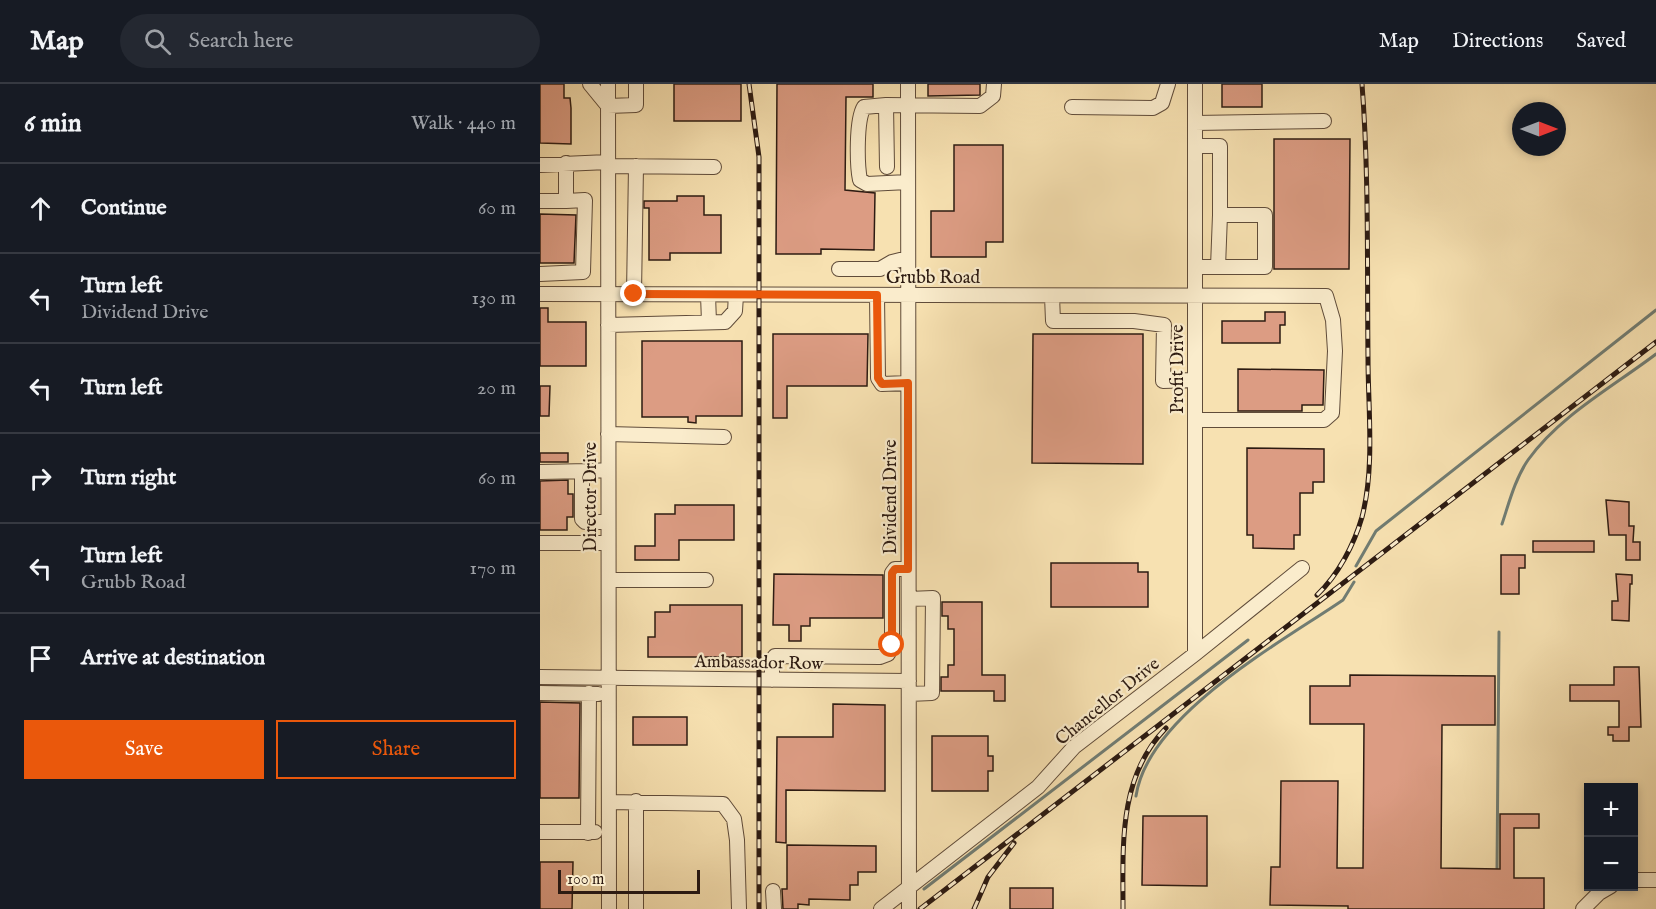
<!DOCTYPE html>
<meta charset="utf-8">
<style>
:root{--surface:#171b24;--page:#242831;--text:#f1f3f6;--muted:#9ea1a6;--line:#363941;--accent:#ea580c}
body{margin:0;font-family:"IM FELL English",serif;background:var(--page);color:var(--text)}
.controls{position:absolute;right:18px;bottom:18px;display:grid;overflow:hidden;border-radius:0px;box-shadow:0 3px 9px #0003}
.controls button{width:54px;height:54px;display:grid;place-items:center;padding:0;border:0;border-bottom:2px solid var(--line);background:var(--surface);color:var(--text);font:30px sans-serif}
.compass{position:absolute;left:972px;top:18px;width:54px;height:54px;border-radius:50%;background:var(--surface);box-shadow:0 3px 9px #0003;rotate:90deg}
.scale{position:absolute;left:18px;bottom:15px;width:142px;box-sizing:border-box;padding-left:6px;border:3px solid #2d1b12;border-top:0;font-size:16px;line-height:21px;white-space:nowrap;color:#2d1b12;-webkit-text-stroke:4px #faeccc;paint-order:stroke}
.stop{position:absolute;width:18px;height:18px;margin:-14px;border:4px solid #ea580c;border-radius:50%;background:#fff}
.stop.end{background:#ea580c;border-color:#fff;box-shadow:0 2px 6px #0008}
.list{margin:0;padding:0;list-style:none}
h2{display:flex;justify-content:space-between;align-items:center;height:78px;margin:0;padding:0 24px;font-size:26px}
h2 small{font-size:20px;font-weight:400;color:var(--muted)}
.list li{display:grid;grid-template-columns:39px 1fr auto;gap:18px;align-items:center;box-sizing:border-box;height:90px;padding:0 24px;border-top:2px solid var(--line)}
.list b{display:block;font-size:22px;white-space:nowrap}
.list p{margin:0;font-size:20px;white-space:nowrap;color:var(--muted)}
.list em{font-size:20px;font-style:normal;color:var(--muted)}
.actions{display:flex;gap:12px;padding:18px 24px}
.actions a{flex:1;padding:14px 0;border:2px solid var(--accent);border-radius:0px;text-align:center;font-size:21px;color:var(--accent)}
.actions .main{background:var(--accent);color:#fff}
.icon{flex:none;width:33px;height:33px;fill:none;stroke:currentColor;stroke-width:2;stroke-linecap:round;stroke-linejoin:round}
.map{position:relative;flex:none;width:1116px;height:825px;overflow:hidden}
header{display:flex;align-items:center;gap:36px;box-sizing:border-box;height:84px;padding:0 30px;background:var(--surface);border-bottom:2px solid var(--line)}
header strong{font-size:28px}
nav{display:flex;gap:33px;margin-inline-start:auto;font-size:21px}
.search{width:420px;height:54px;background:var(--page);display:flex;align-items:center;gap:15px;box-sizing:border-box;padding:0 21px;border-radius:33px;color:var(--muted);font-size:22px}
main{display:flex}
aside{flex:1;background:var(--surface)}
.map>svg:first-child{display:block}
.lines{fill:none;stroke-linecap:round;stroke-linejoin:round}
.stream{stroke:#717c72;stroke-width:3}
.building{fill:#dc9c83;stroke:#2d1b12;stroke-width:1.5}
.minor-casing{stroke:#604c3a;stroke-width:16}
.minor{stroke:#faeccc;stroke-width:14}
.rail-casing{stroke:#2d1b12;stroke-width:5}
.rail{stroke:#faeccc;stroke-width:3;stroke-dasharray:9;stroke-linecap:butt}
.route{stroke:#ea580c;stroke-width:8}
.labels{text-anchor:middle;stroke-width:4.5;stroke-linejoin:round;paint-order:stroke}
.street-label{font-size:18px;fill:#2d1b12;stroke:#faeccc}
</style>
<header>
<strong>Map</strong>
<div class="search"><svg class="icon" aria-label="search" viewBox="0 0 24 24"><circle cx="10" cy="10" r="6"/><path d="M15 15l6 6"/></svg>Search here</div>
<nav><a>Map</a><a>Directions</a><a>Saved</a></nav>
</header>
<main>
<aside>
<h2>6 min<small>Walk · 440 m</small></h2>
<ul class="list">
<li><svg class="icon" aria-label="ahead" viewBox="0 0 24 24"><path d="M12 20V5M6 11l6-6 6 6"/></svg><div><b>Continue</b></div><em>60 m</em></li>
<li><svg class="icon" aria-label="left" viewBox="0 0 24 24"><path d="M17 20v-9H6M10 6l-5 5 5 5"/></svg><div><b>Turn left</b><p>Dividend Drive</p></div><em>130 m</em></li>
<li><svg class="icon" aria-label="left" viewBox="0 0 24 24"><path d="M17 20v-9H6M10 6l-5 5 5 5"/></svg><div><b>Turn left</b></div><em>20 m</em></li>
<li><svg class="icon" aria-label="right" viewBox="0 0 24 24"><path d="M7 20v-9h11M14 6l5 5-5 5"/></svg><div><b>Turn right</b></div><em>60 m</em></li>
<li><svg class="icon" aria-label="left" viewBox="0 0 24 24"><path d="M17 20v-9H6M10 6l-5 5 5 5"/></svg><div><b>Turn left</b><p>Grubb Road</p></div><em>170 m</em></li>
<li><svg class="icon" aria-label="arrive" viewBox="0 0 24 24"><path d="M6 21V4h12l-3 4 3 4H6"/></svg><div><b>Arrive at destination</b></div></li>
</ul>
<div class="actions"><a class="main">Save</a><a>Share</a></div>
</aside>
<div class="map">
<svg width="1116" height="825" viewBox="0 0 1116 825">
<rect width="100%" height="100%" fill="#f7e1b1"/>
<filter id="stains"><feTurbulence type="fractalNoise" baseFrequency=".00333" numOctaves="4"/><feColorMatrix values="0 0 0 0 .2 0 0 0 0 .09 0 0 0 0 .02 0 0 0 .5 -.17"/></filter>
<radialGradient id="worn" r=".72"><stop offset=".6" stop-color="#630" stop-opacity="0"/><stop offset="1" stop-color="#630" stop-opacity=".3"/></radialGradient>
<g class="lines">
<path class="stream" d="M962 440C969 419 975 395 988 376 1019 332 1074 302 1116 270
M816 482 836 447 1116 226
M596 712C608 631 740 559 803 516L814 498
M957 787 959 548
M384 805 708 556"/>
</g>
<path class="building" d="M0 0H24V14H30L31 24V60L0 59Z
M134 0H201V37H134Z
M237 0H333V13H306L305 106 335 109 334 166 281 165V170H236Z
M388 0H440V11L388 12Z
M682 0H722V23H682Z
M734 55H810L809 185H734Z
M414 61H463V158H446V173H391V127H414Z
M137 112H164V131H181V169H130V176H109V124H104V117H137Z
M0 130 36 131 34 179H0Z
M0 224H8V238H46V282H0Z
M725 228H745V241H740V259H682V237H725Z
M233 250H328L327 302H247V334H233Z
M493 250H603V380L492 379Z
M102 257H202V332H156V339L148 338V333H102Z
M698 285 784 286 783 321H762V327H698Z
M0 302H10L9 332H0Z
M707 364 784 365V398H773V409H760V451H754V465L713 464V451H707Z
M0 369H28V378H0Z
M28 396V410H33V433H27V446H0V397Z
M1066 416 1089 418V442H1094L1093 458H1100V476H1086V451H1069Z
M135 421H194V456H139V476H95V462H115V430H135Z
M993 457H1054V468H993Z
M961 471H985V484H979V510H961Z
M511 479H598V488H608V523H511Z
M234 490 343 491V534H270V542H261V557H249V541H233Z
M1076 490 1092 491V500H1090L1089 537 1072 536V517H1078Z
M402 518H442V591H465V617H454V607H401V593H408V581H414V545H408V532H402Z
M130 521H202V573H108V553H115V528H130Z
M1074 583H1099L1101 643H1089V657H1073V651H1068V643H1079V617H1030V601H1074Z
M810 591 955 592V641H902L901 784 960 785V730H999V744H974V794H1004V825H808V822L730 821 731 783H740L741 697H798L797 784H823L824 640H770V602H810Z
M0 618 40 619 39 714H0Z
M293 620 345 621V707L246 706V759L236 758 237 653H293Z
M93 633H147V661H93Z
M392 652H448V672H453V687H448V707H392Z
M603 732H667V802L602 801Z
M247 761 336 762V788H318V801H310V816L269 815V821L258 820V825H243L242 805H247Z
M0 778H33L32 825H0Z
M470 804H513V825H470Z"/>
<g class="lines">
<defs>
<path id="minor" d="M50 0 68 22 96 21V0
M68 0 69 825
M368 0 369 825
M346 21 324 23C316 36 317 81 320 96L327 100 368 98
M532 23 613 24 622 19 628 0
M655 39 784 37
M0 81 68 78
M68 82 174 83
M347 83 346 21 440 22 453 12 454 0
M0 117H26
M655 183H725V131H680V62H655
M678 183 680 131
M299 185H340L352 178 368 174
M0 190 43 188 45 116 26 117V79
M0 210 786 212 793 236 795 267 792 329 784 336H655
M94 210 96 82
M168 211 169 238
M337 211 338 294 342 300 368 299
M512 212 513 237H594L624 241 623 297 655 296
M68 241 185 238 195 227 196 211
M68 350 184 353
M68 386 48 387 42 392V435L45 438H68
M0 388 48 387
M0 459H68
M69 496H166
M369 515 393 514 392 609 369 610
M655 570V0
M0 593 369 597
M232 596V576L235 572 340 573 348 570 352 561V489L355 485H368
M0 609 58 610
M69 718 183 720 194 735 197 756 199 825
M0 748H55
M48 749 49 609
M1094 796H1116
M233 807 234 825
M96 825V717
M341 825 498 703 534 663 655 570 762 484
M1043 825 1059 809 1071 802"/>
</defs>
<use href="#minor" class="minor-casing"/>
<use href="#minor" class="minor"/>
<defs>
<path id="rail" d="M209 0 219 73V825
M777 511C798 491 814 461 822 433 835 383 828 325 828 274 827 183 829 91 822 0
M380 825 1116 258
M434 825 448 793 474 759
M583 825C583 762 578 693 626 644"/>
</defs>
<use href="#rail" class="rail-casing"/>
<use href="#rail" class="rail"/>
</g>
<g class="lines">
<path class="route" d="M94 210 337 211 338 294 342 300 368 299V485H355L352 489V561"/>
</g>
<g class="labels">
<g class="street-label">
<text x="393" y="199">Grubb Road</text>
<text transform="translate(637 285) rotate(-90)" y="6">Profit Drive</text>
<text transform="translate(50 413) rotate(-90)" y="6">Director Drive</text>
<text transform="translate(350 413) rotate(-90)" y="6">Dividend Drive</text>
<text transform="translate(219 578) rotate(1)" y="6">Ambassador Row</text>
<text transform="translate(567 617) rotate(-39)" y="6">Chancellor Drive</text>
</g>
</g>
<rect width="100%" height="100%" filter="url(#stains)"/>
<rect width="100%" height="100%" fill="url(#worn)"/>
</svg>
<div class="controls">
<button>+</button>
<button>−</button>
</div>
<svg class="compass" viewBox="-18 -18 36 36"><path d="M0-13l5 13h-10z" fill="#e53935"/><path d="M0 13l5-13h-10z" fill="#9ea1a6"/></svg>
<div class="scale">100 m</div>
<div class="stop" style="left:352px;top:561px"></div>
<div class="stop end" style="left:94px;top:210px"></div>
</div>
</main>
